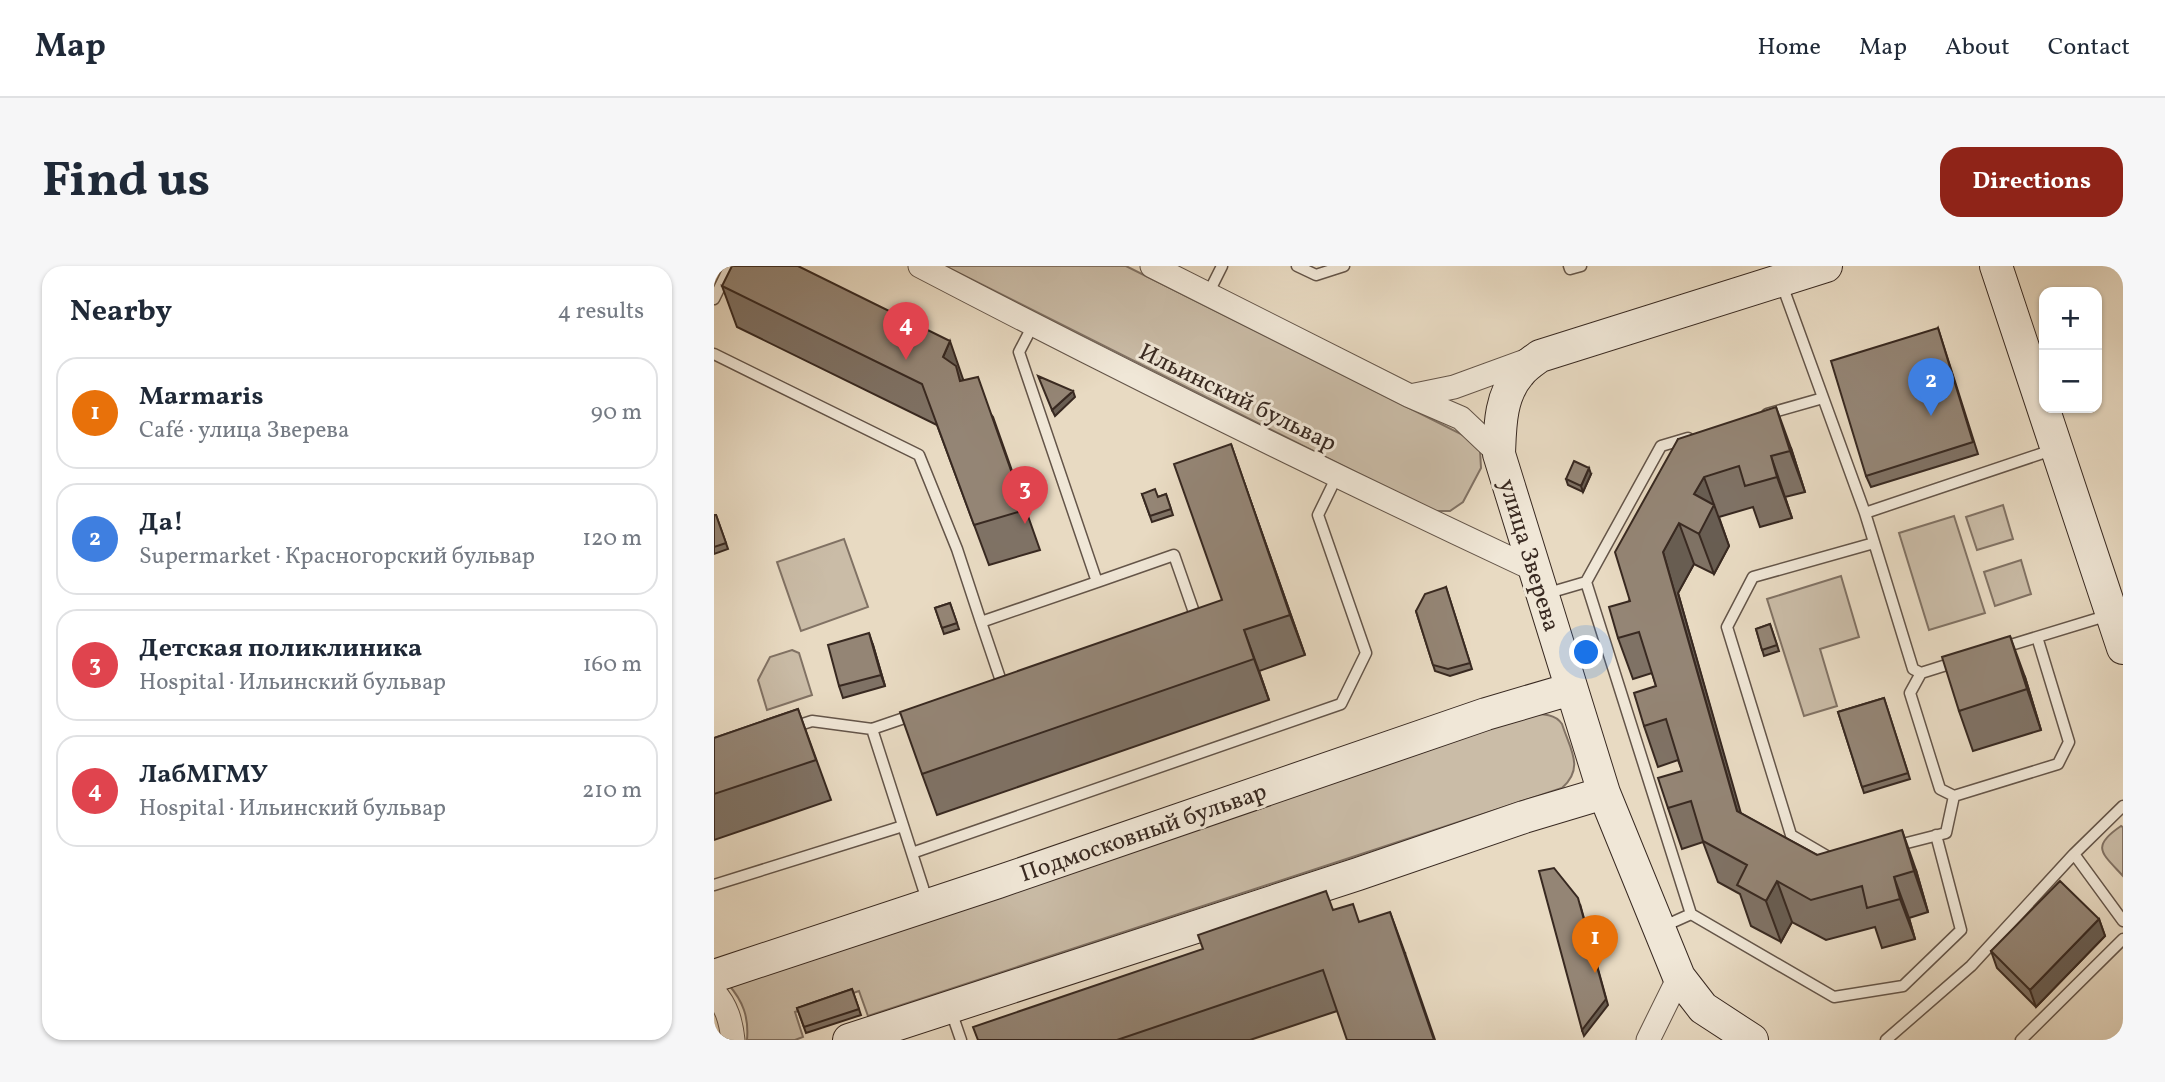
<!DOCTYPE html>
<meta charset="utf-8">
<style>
:root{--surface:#fff;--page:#f6f6f7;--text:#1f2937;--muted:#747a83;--line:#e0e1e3;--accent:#8f2418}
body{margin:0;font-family:Vollkorn,serif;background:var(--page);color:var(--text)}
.controls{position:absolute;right:21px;top:21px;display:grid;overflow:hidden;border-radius:14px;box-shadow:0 2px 5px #0004}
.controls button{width:63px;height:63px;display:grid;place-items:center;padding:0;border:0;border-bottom:2px solid var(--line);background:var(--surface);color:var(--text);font:35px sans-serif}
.you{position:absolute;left:873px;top:387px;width:24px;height:24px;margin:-18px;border:5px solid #fff;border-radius:50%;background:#1a73e8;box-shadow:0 0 0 10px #1a73e833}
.badge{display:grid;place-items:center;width:46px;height:46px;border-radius:50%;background:var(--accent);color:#fff;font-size:23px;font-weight:700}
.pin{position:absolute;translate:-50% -58px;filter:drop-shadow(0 2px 4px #0008)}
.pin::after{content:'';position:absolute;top:37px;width:24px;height:21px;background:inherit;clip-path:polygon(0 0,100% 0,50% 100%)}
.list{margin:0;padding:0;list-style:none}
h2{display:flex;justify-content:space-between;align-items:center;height:91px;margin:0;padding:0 28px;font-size:30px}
h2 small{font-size:23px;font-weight:400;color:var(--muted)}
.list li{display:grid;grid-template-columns:46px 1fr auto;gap:21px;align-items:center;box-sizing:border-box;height:112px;margin:0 14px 14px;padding:0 14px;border:2px solid var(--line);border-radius:21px}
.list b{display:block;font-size:26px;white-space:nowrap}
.list p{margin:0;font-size:23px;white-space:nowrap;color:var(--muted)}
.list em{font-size:23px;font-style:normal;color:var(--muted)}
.map{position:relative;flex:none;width:1409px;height:774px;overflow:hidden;border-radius:21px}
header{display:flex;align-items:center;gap:42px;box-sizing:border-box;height:98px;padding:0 35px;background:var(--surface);border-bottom:2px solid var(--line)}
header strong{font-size:33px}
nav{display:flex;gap:38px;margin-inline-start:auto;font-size:24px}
.intro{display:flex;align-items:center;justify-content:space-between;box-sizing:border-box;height:168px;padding:0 42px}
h1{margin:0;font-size:49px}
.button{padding:18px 32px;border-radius:21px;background:var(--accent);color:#fff;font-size:24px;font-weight:700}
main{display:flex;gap:42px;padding:0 42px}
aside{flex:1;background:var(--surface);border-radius:21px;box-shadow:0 2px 5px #0004}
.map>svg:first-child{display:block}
.green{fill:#cabca7;stroke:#817264;stroke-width:2}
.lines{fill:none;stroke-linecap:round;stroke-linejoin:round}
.lane-casing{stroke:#645549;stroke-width:13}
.street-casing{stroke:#645549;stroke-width:25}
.secondary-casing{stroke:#382921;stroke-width:34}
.lane{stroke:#f0e7d7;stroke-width:10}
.street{stroke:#f0e7d7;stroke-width:23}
.secondary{stroke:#f0e7d7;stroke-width:32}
.wall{fill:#7f7265;stroke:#382921;stroke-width:2}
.shaded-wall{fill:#685d52;stroke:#382921;stroke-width:2}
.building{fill:#948575;stroke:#382921;stroke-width:2}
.labels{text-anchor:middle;stroke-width:6;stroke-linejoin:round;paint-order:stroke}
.street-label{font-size:24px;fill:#382921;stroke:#f0e7d7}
</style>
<header>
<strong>Map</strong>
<nav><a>Home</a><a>Map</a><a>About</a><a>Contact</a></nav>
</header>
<div class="intro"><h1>Find us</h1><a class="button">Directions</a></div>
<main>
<aside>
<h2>Nearby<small>4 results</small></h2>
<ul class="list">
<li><span class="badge" style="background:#e8710a">1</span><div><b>Marmaris</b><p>Café · улица Зверева</p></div><em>90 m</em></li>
<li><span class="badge" style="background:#3f7fe0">2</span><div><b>Да!</b><p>Supermarket · Красногорский бульвар</p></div><em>120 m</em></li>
<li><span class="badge" style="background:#e0444e">3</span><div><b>Детская поликлиника</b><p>Hospital · Ильинский бульвар</p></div><em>160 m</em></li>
<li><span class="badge" style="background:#e0444e">4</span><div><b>ЛабМГМУ</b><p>Hospital · Ильинский бульвар</p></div><em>210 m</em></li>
</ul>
</aside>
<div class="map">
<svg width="1409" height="774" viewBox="0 0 1409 774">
<rect width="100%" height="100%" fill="#e8dac2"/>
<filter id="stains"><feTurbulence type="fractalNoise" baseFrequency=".00286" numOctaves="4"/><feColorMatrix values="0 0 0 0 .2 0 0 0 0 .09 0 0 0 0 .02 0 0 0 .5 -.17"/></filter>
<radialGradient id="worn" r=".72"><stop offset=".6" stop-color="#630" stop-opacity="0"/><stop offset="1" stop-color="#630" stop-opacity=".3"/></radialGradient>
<path class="green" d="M231 0H412L751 170 766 184 767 202 749 236 736 245H719Z
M1289 239 1299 273 1263 284 1252 251Z
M1240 250 1271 347 1215 364 1185 267Z
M130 273 154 341 87 365 63 296Z
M1307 294 1317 328 1281 340 1270 306Z
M1127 310 1145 371 1106 383 1123 440 1090 450 1053 333Z
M78 384 85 387 98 429 53 444 44 414 56 391Z
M814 448C827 448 841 447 848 458 856 483 871 502 848 522L154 750 145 725 81 746 89 771 81 774H33C35 751 29 735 14 718Z
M1407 560 1409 561V610C1388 587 1376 581 1407 560Z"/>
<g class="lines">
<defs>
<path id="lane" d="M583 0 602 9 630 0
M855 0 856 3 867 0
M1067 16 1151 247
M494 28 508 0
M0 33 16 0
M0 88 205 189 243 283 267 356 383 316 305 86 319 59
M1053 148 1109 132
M383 316 460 289 482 352 479 353
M872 316 977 648 1120 731 1189 720 1247 664 1222 569
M831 328 872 316 947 180 974 172
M267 356 288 418
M1287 382 1395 349
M1207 407 1199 403 1151 247 1341 183
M76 462 98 455 158 463 214 637
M158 463 202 448
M1240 530 1226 523 1196 427 1207 407 1242 396
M1181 580 1232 567 1240 530 1344 498 1355 476 1323 371
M198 587 627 438 652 387 604 249 623 210
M1360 588 1409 655
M1118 593 1077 569 1013 361 1039 311 1160 277
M0 619 189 560
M948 661 977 648
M237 745 247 774
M1172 774 1257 700 1360 588 1409 540
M1307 774 1409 673"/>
<path id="street" d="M206 0C409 106 614 207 821 304
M438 0 696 130 740 121 817 93
M696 130 747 152 785 188
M0 726C13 740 17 756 19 774
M934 774 965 711"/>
<path id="secondary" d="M1282 0 1409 382
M0 710 284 616 772 448 857 423
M135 774 644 608 810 551 890 527
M1038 774 989 742 965 711 890 527 785 188C786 161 786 130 805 108 810 101 819 95 826 90L1112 0"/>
</defs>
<use href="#lane" class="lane-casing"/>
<use href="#street" class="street-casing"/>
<use href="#secondary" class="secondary-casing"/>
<use href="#lane" class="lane"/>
<use href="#street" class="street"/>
<use href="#secondary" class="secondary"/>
</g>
<path class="wall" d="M8 20 250 114 279 151 326 284 275 299 223 159 23 61Z
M1224 62 1264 188 1157 221 1152 210Z
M964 173 1077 182 1091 226 1071 231 1078 252 1046 261 1039 241 1005 251 1015 280 1000 308 980 298 964 327 1026 547 1103 589 1202 604 1214 646 1195 652 1201 673 1168 682 1161 661 1112 674 1078 656 1067 676 1037 660 1026 628 1004 616 989 576 968 583 954 542 968 505 964 494 944 501 930 460 942 420 938 407 919 413 904 372Z
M877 208 869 226 854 219 852 213Z
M531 219 591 389 545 405 555 434 223 549 208 508 508 334Z
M428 228 444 231 452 228 459 249 438 256Z
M0 249H2L14 283 0 288Z
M732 321 758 403 736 410 721 405 702 345Z
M236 337 245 363 230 368 221 342Z
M1056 358 1065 385 1050 390 1042 363Z
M159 379 171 420 129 432 125 420Z
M1311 411 1327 464 1259 485 1245 445Z
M1170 432 1196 513 1150 527 1124 446Z
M84 443 117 534 0 574V472Z
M619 644 645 656 691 687 623 745 536 774H264Z
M1385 653 1391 670 1322 741 1283 702 1277 685Z
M138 723 147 749 92 767 83 742Z"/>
<path class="shaded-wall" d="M236 75 250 116 257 141 229 91Z
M359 125 361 131 341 150 338 144Z
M1062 141 1077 182 1091 226 1076 185Z
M517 178 531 219 591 389 576 349Z
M1057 190 1071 231 1078 252 1063 211Z
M875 202 877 208 869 226 867 220Z
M990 211 1015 280 1000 308 985 268 980 228Z
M965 257 980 298 964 327 1038 586 1023 545 949 286Z
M530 364 545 405 555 434 540 393Z
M155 367 159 379 171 420 167 409Z
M1296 370 1311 411 1327 464 1313 423Z
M1188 564 1202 604 1214 646 1200 605Z
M1180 611 1195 652 1201 673 1186 633Z
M1063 615 1078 656 1067 676 1052 635Z
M866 638 894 739 870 770 868 764Z
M676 646 691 687 721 774H720Z
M1385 653 1391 670 1322 741 1316 724Z"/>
<path class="building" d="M18 0H84L236 75 229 91 242 100 246 115 264 111 311 244 260 259 208 118 8 20Z
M1224 62 1259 176 1152 210 1117 95Z
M324 110 359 125 338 144Z
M1062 141 1076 185 1057 190 1063 211 1031 220 1025 200 990 211 980 228 1000 239 985 268 965 257 949 286 1023 545 1103 589 1188 564 1200 605 1180 611 1186 633 1153 642 1148 620 1097 634 1063 615 1052 635 1023 619 1033 599 989 575 977 535 954 542 944 512 968 505 952 453 930 460 920 427 942 420 925 366 904 372 895 341 916 335 901 286 964 173Z
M517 178 576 349 530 364 540 393 208 508 186 446 508 334 460 198Z
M860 195 875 202 867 220 852 213Z
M441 223 444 231 452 228 457 243 436 250 428 228Z
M0 249H2L12 277 0 281Z
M732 321 756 397 734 403 719 399 702 345 711 328Z
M236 337 243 357 228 362 221 342Z
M1056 358 1063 379 1048 384 1042 363Z
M155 367 167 409 125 420 114 379Z
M1296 370 1313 423 1245 445 1228 391Z
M1170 432 1194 507 1148 521 1124 446Z
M84 443 102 494 0 528V472Z
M840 602 864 632 892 733 868 764 825 605Z
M1346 615 1385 653 1316 724 1277 685Z
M612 625 619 644 639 638 645 656 676 646 720 774H633L609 704 403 774H264L259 761 489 683 484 669Z
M138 723 145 743 90 761 83 742Z"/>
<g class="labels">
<g class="street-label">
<text transform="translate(524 131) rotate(26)" y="8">Ильинский бульвар</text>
<text transform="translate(816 289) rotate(73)" y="8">улица Зверева</text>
<text transform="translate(429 566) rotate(-19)" y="8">Подмосковный бульвар</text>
</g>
</g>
<rect width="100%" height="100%" filter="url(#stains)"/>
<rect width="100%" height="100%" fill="url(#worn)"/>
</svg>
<div class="controls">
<button>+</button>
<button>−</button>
</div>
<div class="you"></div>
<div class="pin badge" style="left:881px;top:707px;background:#e8710a">1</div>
<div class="pin badge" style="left:1217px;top:150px;background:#3f7fe0">2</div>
<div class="pin badge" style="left:311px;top:258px;background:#e0444e">3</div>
<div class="pin badge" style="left:192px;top:94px;background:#e0444e">4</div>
</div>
</main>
